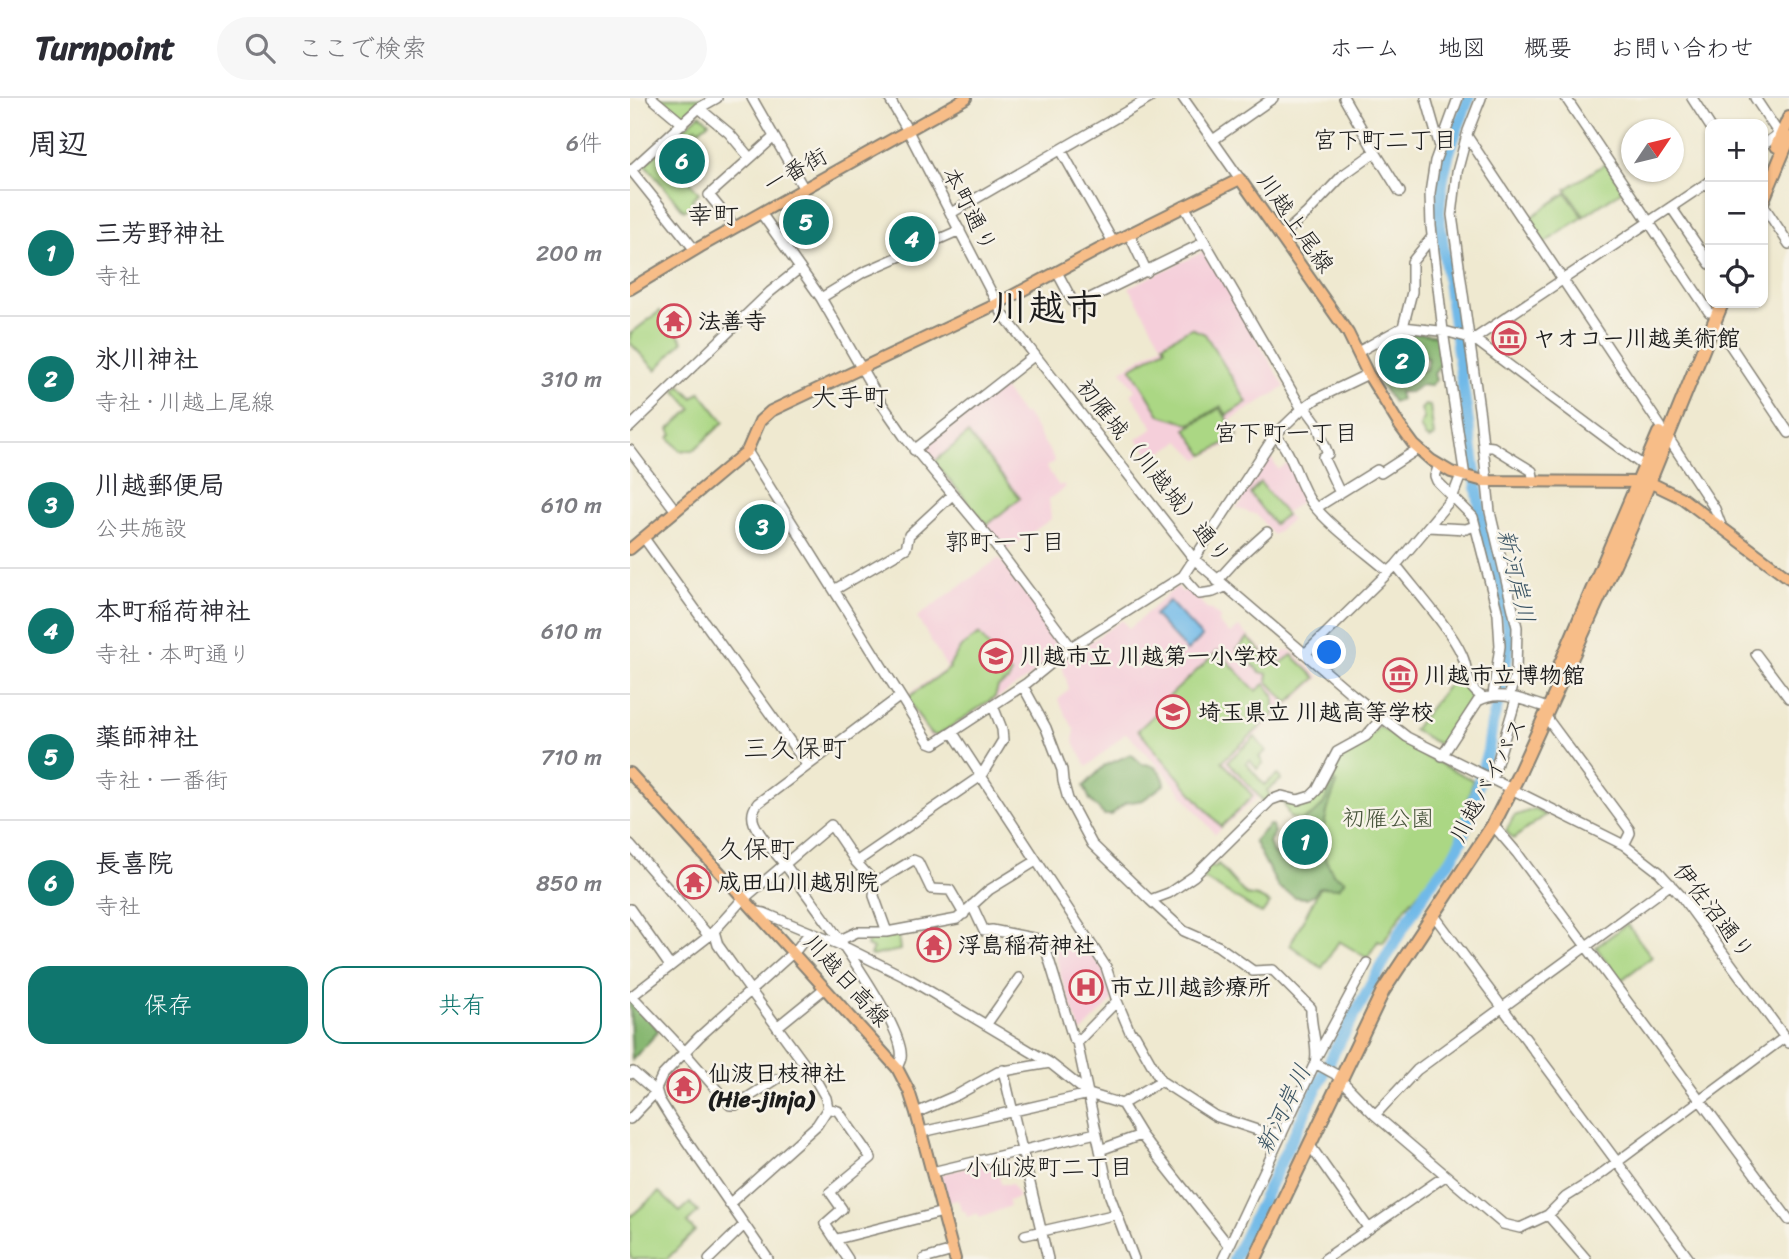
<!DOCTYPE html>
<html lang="ja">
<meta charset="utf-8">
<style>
:root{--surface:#fff;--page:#f7f7f7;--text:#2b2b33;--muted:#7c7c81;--line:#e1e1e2;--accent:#0f766e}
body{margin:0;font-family:Sriracha,"Klee One",sans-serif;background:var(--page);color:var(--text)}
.controls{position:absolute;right:21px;top:21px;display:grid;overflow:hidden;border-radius:14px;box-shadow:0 2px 5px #0004}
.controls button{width:63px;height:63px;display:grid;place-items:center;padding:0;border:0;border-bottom:2px solid var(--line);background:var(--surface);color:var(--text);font:35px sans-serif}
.compass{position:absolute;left:991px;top:21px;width:63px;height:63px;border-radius:50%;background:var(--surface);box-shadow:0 2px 5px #0004;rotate:55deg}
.you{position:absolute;left:700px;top:555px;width:24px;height:24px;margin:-18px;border:5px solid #fff;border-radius:50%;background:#1a73e8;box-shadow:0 0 0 10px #1a73e833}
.badge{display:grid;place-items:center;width:46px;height:46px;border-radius:50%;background:var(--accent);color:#fff;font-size:23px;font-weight:700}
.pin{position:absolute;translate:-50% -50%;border:4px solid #fff;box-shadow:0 2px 7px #0006}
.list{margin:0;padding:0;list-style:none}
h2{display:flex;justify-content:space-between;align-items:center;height:91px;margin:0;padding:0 28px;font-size:30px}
h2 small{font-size:23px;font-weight:400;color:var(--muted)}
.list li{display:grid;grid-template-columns:46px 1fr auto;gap:21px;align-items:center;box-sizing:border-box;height:126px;padding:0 28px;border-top:2px solid var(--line)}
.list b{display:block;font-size:26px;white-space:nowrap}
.list p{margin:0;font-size:23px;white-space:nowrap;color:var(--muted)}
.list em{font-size:23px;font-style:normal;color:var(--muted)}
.actions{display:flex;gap:14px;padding:21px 28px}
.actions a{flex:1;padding:16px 0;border:2px solid var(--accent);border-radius:21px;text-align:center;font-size:24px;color:var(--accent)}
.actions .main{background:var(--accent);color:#fff}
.icon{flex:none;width:38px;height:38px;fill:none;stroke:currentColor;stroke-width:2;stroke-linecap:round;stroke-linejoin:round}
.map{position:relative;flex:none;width:1159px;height:1161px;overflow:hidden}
header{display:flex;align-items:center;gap:42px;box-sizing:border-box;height:98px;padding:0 35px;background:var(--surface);border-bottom:2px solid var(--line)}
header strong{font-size:33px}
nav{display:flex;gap:38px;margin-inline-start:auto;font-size:24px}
.search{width:490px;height:63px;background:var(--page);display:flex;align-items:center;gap:18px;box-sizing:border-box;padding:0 24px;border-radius:38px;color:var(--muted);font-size:26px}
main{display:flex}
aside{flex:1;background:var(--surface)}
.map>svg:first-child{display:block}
.built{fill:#f5cfda}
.green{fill:#abd784;stroke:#647a50;stroke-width:2}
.forest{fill:#88b872;stroke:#526a47;stroke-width:2}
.water{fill:#6fb9e8;stroke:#466a82;stroke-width:2}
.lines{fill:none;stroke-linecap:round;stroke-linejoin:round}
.stream{stroke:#6fb9e8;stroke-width:2}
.river{stroke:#6fb9e8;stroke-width:12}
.minor-casing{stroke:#868276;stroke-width:12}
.major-casing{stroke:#868276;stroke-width:14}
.highway-casing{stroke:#868276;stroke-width:16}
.minor{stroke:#fff;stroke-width:9}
.major{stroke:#f7bd88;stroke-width:10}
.highway{stroke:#f7bd88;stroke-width:12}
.labels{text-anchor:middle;stroke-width:5;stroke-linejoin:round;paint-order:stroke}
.street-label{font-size:23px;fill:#1c1c1c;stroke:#f7f3e8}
.poi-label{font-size:23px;font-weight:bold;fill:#1c1c1c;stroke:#f7f3e8;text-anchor:start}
.park-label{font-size:23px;fill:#47543b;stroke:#f7f3e8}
.neighbourhood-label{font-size:24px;fill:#1c1c1c;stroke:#f7f3e8}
.water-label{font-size:24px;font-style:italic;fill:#395363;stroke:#f7f3e8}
.quarter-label{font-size:26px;fill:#1c1c1c;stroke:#f7f3e8}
.town-label{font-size:37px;font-weight:bold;fill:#1c1c1c;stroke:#f7f3e8}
</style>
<header>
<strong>Turnpoint</strong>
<div class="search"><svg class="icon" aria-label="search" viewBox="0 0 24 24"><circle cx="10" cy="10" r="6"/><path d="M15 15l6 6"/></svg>ここで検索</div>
<nav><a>ホーム</a><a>地図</a><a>概要</a><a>お問い合わせ</a></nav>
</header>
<main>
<aside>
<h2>周辺<small>6件</small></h2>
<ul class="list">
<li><span class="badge">1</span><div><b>三芳野神社</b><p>寺社</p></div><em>200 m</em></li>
<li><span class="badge">2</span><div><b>氷川神社</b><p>寺社 · 川越上尾線</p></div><em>310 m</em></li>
<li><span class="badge">3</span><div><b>川越郵便局</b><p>公共施設</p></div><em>610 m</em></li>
<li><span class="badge">4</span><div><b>本町稲荷神社</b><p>寺社 · 本町通り</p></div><em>610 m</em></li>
<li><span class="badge">5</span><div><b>薬師神社</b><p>寺社 · 一番街</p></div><em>710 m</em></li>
<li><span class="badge">6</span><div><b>長喜院</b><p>寺社</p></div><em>850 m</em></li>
</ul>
<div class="actions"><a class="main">保存</a><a>共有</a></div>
</aside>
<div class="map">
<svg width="1159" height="1161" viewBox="0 0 1159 1161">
<rect width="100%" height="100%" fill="#f7f3e8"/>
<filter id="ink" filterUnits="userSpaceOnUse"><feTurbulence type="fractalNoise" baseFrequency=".0143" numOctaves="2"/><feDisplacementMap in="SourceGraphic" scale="14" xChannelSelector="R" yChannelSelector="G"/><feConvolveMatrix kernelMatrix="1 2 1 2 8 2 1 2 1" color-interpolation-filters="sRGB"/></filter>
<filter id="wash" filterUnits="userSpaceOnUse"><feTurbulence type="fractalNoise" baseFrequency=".00686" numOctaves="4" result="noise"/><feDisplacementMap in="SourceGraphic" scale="28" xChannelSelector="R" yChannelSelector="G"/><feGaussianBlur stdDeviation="1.57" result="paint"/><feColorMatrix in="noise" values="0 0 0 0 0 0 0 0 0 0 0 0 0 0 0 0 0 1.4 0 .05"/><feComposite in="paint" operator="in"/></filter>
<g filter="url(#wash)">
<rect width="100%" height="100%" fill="#efe9d0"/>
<path class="built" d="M575 153 655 289 600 322 610 338 596 348 568 361 550 343 523 360 507 341 524 330 501 296 505 292 491 272 532 247 499 189Z
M371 288 393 317 396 315 420 354 425 363 416 369 429 388 433 386 435 390 419 401 421 421 376 453 293 356 294 346Z
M638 355 648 371 659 365 677 400 656 414 661 422 643 437 627 417 606 410 612 404 610 398Z
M369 460 435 547 397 581 304 641 300 639 274 599 317 570 287 519Z
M547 488 552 494 559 491 578 512 580 511 591 520 588 524 600 536 609 529 639 557 660 552 690 579 598 662 628 699 585 736 536 676 496 635 457 669 443 642 445 633 428 602 439 591 431 564 492 522 499 531Z
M450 836 475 875 474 879 483 902 451 935 430 876 425 852Z
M378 1060 380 1070 368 1073 371 1086H382L389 1099 378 1103 380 1108 350 1120 347 1115 337 1119 335 1113H332L328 1102 318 1104 310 1076Z"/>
<path class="green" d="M27 0H82L53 21Z
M70 16 79 24 69 32 66 29 38 55 41 59 38 62 50 78 53 76 69 95 62 101 64 106 54 113 15 66Z
M976 65 994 91 954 118 936 91Z
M936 95 953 119 913 146 897 122Z
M30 213 53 243 26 272 0 245V236Z
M561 230 575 236 617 304 597 317 591 308 560 326 530 317 501 270 535 250 533 246Z
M50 287 63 300 70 294 94 324 64 352 50 353 39 340 42 336 39 331 62 311 45 292Z
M795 307 800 308 804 338 799 341 795 339 790 328 794 321 791 311Z
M590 310 608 338 574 357 556 331Z
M338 336 390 400 357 427 304 364Z
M630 384 656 417 644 426 620 396Z
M349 536 381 576 379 582 368 589 365 599 307 638 300 636 277 600 320 570 319 568 331 549Z
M618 540 637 559 644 558 649 566 662 557 686 580 658 605 637 583 638 576 630 574 607 551Z
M588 553 626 593 635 586 644 597V617L592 663 623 698 591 729 508 632 535 607 534 603Z
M825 578 845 599 812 648 783 632Z
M749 628 792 657 843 682 825 748 815 764 776 809 753 845 748 843 737 860 709 843 692 870 660 847 690 790V734L674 723 660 720 652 701 679 702 707 659 718 651 736 643Z
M625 639 636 653 629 659 633 665 627 671 620 662 616 665 634 687 648 676 651 682 637 692 640 698 634 704 598 663Z
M904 711 916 717 883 741 876 733 884 718Z
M579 766 584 770 588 766 616 797 628 799 640 805 632 816 571 779 570 776Z
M997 826 1022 859 990 883 966 849Z
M268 835 270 852 242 858 240 857 243 851 237 848 238 844 231 838Z
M29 1094 50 1114 60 1105 68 1114 57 1125 65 1133 37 1161H3L0 1158V1119Z"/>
<path class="forest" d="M769 233 810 238 813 263 804 276 806 282 800 288 791 287 780 294H769L771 302 763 304 745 279V275L761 270 781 278 796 271 798 261 789 254 774 256 773 252 777 248 774 242 761 246 757 240Z
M501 656 512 666C525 666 533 674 535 686L513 702 495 705 481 717H474L460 702 454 688 474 668Z
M703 682 707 686C699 703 687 743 695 760 697 766 701 769 703 776L715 782 709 790 689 789 685 796 676 800 665 799 648 789 624 743 639 727H642L644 735 639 744 643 755 661 769C675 764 681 751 687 738L683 730 668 733 664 731C670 720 683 719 691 709 698 701 699 691 703 682Z
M2 903 27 930 28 934 2 962 0 905Z"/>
<path class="water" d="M539 503 572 539 557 553 524 517Z"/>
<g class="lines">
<path class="stream" d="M420 846 422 855
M440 917 448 937"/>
<path class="river" d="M604 1161 705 952 768 838 799 788 822 760 831 743 858 653 862 626 871 594 879 546 876 516 853 431 809 119C810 73 822 43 839 0"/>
</g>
</g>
<g filter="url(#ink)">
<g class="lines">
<defs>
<path id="minor" d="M22 0 53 26
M122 0 174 91
M259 0 278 33 372 215 565 462 722 596 777 639 994 747 1029 774 1052 799 1159 945
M553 0 610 81
M796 0 810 49
M828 0 805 63 800 95 801 128 813 233 835 379
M851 0 838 33 827 74 822 117 850 318 860 414 887 529 886 574 879 599
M936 0 1079 214
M1062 0 1080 28
M1125 0 1151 39 1146 38 1133 47
M69 10 99 35 120 60
M837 38 1031 329
M583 42 643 0
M431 52 483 144
M745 54 770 94
M1 72 65 152
M0 73 69 10 87 0
M1133 107 1159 146
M554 108 672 311
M1041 109 1080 166
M131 115 191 200 252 306 274 338 364 446 441 549
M321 115 520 0
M105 129 79 97 144 39
M499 136 517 174
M650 139 677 115 713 77 745 54 714 0
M427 174 443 204 448 206 573 145
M191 200 232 175 330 132
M1084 223 1159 335
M773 229 782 194V164L802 139
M844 241 1080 83
M728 254 773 229 818 234 844 241 1015 369
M675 309 686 324 698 356 693 359 710 395 747 372 751 375 788 351
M0 329 140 194 170 170
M645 337C663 355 667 383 681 404 697 426 737 455 759 474
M1037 338 1085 411 1092 430
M854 348 863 349 902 373 904 385
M0 352 46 413
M284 352 405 257
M117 353 299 644 304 646 397 585 441 549 553 478 645 337 672 311 686 301 738 276
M809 367 805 378 807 383 843 419 868 516 870 548 863 597
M686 410 710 395
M798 429 836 431 845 428
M14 440 177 667
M766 467C785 492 820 530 832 557 841 577 832 586 854 600
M553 478 569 496 583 494 595 489
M587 483 607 461 637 434
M204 492 276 450 279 437 322 397
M675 556 766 467 822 400 831 377
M1126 556 1159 600
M393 588 416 630 432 672 433 683 438 701 462 746 520 802 539 795 564 778 641 702 652 698 668 702 681 698 687 692 707 654 736 638 752 620
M916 619 999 731 1000 735 994 747
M323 635 476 869 487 903 447 944 480 1098 504 1161
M812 658 848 603C868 591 892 602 912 608
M862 682 886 601
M863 727 887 755 1159 1122
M0 747 79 838
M226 764 351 678 373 642 372 631 363 608
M245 785 283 762 288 764 301 791 320 792 334 816
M520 802 554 833 588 848 623 873 643 872 681 910C680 928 689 948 685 965L593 1161
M342 807 354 833 362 832 413 842 443 940 447 944
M0 811 40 868
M128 814 134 815 213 848 279 881 420 965 459 996 492 1006 511 1037 599 1148
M803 816 1059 1161
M208 843 227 834H257L327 821 359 792 406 763
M487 903 500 934 505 937 531 983
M356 927 389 880
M147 929 195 890
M54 954 100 1007H106L147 981
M55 954 2 898 83 835
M687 958 737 865
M685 965 705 976 745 1017 873 1126 890 1130 918 1117 936 1099 963 1082 1155 939
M267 970C268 967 270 964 271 960 277 928 179 799 156 768 146 755 130 740 124 725 121 717 123 711 128 705L269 599
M373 972 418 1161
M0 976 3 974 26 994 0 1021
M492 1006 531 983 585 1018 630 1033 652 1036
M198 1010 208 1013 241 1060 200 1094 212 1111 195 1126 218 1161
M286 1015 327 997 368 974 420 965
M745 1017 787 972 1041 786
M292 1034 459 996
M679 1046 739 1131
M470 1052 511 1037
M302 1074 466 1035
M99 1106 187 1027 198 1010 196 1000 184 979 115 885 88 847 84 833 111 803 201 727 226 764 245 785 244 798 257 834
M918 1117 956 1161
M395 1137 487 1116
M207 1141 313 1114
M79 1161 114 1127
M138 1161 42 1022 29 1001 26 991 32 978 69 939 167 851 180 834
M294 1161 323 1153
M695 1161 815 1078"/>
<path id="major" d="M0 191 70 149 336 0
M0 451 117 353 130 323 141 313 367 206 483 144 610 81 718 235 738 276 770 328 784 347 801 362 821 374 854 383 1019 384 1052 400 1159 480
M0 675 267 970 279 993 286 1015 325 1161"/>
<path id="highway" d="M1147 48 1159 20
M1133 102 1159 40
M928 572 1029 335
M625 1161 753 893 863 727 887 680 1001 429 1092 205"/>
</defs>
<use href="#minor" class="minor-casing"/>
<use href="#major" class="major-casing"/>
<use href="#highway" class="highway-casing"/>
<use href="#minor" class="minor"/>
<use href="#major" class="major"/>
<use href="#highway" class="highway"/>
</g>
</g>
<defs>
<symbol id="temple-ring" viewBox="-11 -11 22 22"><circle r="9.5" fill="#f7f3e8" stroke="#d1495b" stroke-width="1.5"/><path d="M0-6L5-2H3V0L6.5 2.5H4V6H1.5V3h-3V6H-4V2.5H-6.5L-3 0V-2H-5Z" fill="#d1495b"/></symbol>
<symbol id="museum-ring" viewBox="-11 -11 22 22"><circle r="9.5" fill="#f7f3e8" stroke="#d1495b" stroke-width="1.5"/><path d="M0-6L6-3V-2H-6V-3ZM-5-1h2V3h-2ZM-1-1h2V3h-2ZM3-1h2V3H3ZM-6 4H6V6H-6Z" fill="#d1495b"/></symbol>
<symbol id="school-ring" viewBox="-11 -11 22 22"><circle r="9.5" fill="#f7f3e8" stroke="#d1495b" stroke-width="1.5"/><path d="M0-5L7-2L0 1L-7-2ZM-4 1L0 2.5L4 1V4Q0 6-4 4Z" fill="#d1495b"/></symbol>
<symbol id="hospital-ring" viewBox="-11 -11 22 22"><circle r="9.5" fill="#f7f3e8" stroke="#d1495b" stroke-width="1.5"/><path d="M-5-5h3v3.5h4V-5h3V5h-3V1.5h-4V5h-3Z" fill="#d1495b"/></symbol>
</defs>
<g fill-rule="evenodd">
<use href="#temple-ring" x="25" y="204" width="38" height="38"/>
<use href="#museum-ring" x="860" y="221" width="38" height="38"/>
<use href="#school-ring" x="347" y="539" width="38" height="38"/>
<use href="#museum-ring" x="751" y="558" width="38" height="38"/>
<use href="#school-ring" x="524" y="595" width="38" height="38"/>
<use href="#temple-ring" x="45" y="765" width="38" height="38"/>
<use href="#temple-ring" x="285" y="828" width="38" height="38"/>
<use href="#hospital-ring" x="437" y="870" width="38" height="38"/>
<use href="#temple-ring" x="35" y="969" width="38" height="38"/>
</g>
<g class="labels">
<g class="street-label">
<text transform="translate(165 72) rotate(-29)" y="8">一番街</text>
<text transform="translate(340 111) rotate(63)" y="8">本町通り</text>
<text transform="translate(666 125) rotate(55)" y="8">川越上尾線</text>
<text transform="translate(524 373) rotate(51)" y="8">初雁城（川越城）通り</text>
<text transform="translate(858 682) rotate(-62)" y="8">川越バイパス</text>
<text transform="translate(1084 813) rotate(52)" y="8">伊佐沼通り</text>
<text transform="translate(217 882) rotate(48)" y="8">川越日高線</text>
</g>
<g class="poi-label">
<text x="68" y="231">法善寺</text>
<text x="903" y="248">ヤオコー川越美術館</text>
<text x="390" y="566">川越市立 川越第一小学校</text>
<text x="794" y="585">川越市立博物館</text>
<text x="568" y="622">埼玉県立 川越高等学校</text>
<text x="88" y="792">成田山川越別院</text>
<text x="328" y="855">浮島稲荷神社</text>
<text x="480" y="897">市立川越診療所</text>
<text x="78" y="983">仙波日枝神社<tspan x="78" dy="26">(Hie-jinja)</tspan></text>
</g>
<g class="park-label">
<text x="758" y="728">初雁公園</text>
</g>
<g class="neighbourhood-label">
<text x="755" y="50">宮下町二丁目</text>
<text x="656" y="343">宮下町一丁目</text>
<text x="375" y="452">郭町一丁目</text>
<text x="419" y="1077">小仙波町二丁目</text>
</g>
<g class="water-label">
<text transform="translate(886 478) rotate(77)" y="8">新河岸川</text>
<text transform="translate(653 1011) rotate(-64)" y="8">新河岸川</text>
</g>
<g class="quarter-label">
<text x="83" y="126">幸町</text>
<text x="220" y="308">大手町</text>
<text x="165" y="659">三久保町</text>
<text x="126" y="760">久保町</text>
</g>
<g class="town-label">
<text x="417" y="222">川越市</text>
</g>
</g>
</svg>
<div class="controls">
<button>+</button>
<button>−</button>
<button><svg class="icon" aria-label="locate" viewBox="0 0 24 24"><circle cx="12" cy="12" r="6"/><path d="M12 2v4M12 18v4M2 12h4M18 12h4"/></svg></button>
</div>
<svg class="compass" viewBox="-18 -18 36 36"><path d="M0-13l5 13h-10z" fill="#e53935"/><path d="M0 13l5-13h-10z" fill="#7c7c81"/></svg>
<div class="you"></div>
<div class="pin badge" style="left:675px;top:744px">1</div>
<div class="pin badge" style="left:772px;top:263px">2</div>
<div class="pin badge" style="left:132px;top:429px">3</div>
<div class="pin badge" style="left:282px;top:141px">4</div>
<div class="pin badge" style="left:176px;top:124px">5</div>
<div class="pin badge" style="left:52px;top:63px">6</div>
</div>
</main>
